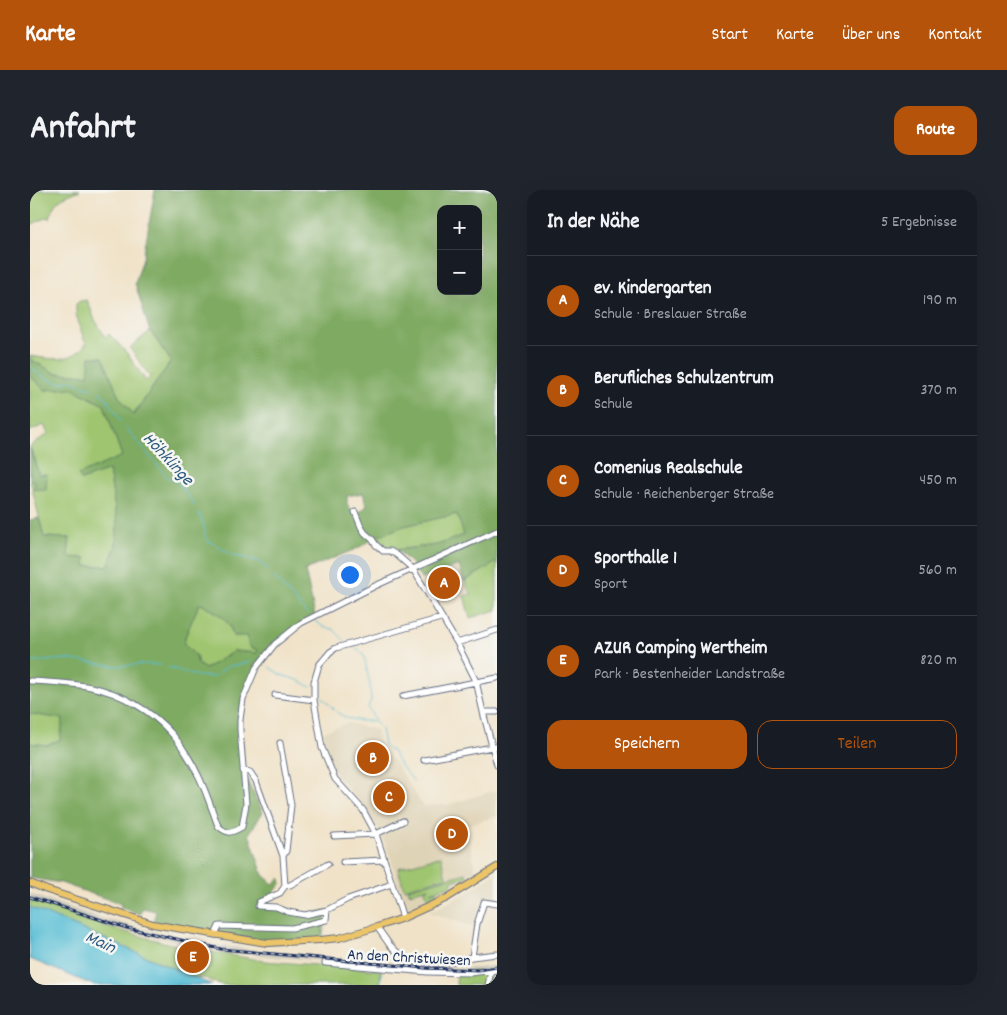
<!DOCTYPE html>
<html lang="de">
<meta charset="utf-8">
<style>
:root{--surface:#171b24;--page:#20242c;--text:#f1f3f6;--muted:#9ea1a6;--line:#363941;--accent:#b45309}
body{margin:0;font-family:Dekko,sans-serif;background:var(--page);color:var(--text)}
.controls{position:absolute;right:15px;top:15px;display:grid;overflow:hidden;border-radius:10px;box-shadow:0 5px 20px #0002}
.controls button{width:45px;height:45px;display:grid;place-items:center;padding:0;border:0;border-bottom:1px solid var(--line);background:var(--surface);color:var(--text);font:25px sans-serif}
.you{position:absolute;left:319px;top:384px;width:18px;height:18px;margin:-12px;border:4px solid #fff;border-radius:50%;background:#1a73e8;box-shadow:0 0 0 8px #1a73e833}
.badge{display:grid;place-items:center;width:32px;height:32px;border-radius:50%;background:var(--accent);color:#fff;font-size:16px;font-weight:700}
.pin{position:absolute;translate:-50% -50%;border:2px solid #fff;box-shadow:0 1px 5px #0006}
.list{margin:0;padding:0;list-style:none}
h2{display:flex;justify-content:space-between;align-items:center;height:65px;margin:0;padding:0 20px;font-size:21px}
h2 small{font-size:16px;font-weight:400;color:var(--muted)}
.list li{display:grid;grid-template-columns:32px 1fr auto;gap:15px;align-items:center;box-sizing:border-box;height:90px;padding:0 20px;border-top:1px solid var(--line)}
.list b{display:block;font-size:19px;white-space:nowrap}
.list p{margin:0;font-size:16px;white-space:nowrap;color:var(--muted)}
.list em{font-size:16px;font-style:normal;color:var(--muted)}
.actions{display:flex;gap:10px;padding:15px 20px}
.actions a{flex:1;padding:11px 0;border:1px solid var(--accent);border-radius:15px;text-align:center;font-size:18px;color:var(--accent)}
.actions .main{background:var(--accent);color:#fff}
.map{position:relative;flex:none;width:467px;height:795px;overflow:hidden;border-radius:15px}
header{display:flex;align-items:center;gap:30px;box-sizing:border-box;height:70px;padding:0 25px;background:var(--accent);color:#fff}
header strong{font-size:24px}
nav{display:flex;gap:28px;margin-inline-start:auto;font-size:18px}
.intro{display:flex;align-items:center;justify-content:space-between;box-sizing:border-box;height:120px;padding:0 30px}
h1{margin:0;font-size:35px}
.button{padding:12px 22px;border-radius:15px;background:var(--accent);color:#fff;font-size:18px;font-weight:700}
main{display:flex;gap:30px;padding:0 30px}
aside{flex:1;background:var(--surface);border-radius:15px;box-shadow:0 5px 20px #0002}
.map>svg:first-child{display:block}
.built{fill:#dfd3b6}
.industrial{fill:#c8c4b8}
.green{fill:#9fc56f;stroke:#5d7a66}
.forest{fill:#7faa62;stroke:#4d6c60;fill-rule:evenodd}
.water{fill:#56bdd4;stroke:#387699}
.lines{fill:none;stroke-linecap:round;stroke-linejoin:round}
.stream{stroke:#56bdd4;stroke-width:1}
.minor-casing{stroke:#666e83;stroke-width:7}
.major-casing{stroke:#666e83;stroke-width:8}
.minor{stroke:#fff;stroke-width:5}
.major{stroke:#ecc569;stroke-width:6}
.rail-casing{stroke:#1b2f5e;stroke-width:3}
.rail{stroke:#f6f6f2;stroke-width:1;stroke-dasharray:4;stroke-linecap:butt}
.labels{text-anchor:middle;stroke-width:5;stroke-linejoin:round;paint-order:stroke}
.street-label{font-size:16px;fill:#1b2f5e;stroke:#f6f6f2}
.water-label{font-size:18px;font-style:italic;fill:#2d5a81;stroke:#f6f6f2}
</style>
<header>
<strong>Karte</strong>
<nav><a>Start</a><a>Karte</a><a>Über uns</a><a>Kontakt</a></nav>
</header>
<div class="intro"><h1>Anfahrt</h1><a class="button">Route</a></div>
<main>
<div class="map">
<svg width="467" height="795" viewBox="0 0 467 795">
<rect width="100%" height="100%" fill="#f6f6f2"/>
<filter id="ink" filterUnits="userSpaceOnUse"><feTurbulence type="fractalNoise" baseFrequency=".02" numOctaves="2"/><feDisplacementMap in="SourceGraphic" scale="10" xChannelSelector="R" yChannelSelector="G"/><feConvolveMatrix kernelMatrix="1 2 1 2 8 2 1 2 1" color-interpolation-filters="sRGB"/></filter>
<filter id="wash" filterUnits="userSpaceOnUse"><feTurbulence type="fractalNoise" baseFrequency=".0096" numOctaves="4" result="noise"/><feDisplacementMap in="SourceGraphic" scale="20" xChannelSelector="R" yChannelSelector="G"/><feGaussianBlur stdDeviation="1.12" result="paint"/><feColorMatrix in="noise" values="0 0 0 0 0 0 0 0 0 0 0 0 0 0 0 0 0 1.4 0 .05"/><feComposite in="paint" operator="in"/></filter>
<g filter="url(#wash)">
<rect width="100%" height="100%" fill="#f0e2c7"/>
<path class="built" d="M429 375 436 395 443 404 406 413 391 389Z
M318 533 346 540 351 559 365 573 393 616 417 615 467 600V626L437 635 446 684 411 708 375 721 361 669 348 637 334 617 307 586 296 562 293 542Z
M467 683V712L452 710 444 737 399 722 433 705Z"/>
<path class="industrial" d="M0 704 74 729 164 752 183 755 260 764 411 778H449L467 775V795H459L442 781 393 779 245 767 183 759 97 741 73 734 0 709Z"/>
<path class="green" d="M0 0H50C32 8 24 8 20 29L18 27 0 35Z
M57 110 65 130 76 148 79 144 96 162 116 191 120 187 100 158 120 141 141 171 103 225 89 207 73 167H60L59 185 25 183 0 169V166C22 169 42 174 57 152L54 150 46 124V114L50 111Z
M0 186 15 200 41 198 74 215 92 266 51 290 79 280 87 332 86 356 78 376H54L55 368 37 367 40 348 14 347 0 290 5 291 17 284 9 285 0 256 18 244 14 235 0 241Z
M428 324 434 345 407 355 363 360 348 350V346L374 336Z
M467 372V420L440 428 434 406 442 404 436 395 435 391Z
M169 414C177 415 195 428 199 435 201 438 202 443 203 446L218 445C218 455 219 457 228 460L227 463 204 461 175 479 168 474 166 466 154 454 155 447Z
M0 524 33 528 30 550 17 555 0 553Z
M411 666 416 687 374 699 368 678Z
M436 683 437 687 421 691 422 695 400 702 406 701 407 705 397 708 395 700 399 698 379 703 378 699Z
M0 709 73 734 72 736 153 757 235 771 351 780 350 795H192L175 788H167L0 717Z
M461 781 458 795H426L427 782Z"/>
<path class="forest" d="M125 0H467V372L434 391 429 375 391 389 382 374 367 360 407 355 434 345 427 324 374 336 348 346 328 358 275 380 285 426 245 454 226 478 213 509 210 530 214 585 233 622 219 644 233 685 243 694 250 688 251 694 240 707 228 714 275 725 297 720 292 750 237 753 123 734 126 721 112 718 111 724 91 718V714L31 693 0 688V553L17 555 30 550 33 529 0 524V330L9 328 14 347 40 348 38 367 56 368 55 376H78L86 356 87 332 79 280 51 290 48 285 92 266 74 215 41 198 15 200 0 186V169L25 183 58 185 60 167H73L89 207 104 225 141 171 119 139 105 93 113 68ZM411 19H448V101H411ZM333 303 337 316 327 324H323L317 314V306ZM169 414C177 415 195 428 199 435 201 438 202 443 203 446H218V454L221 458 228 460 227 463 204 461 175 479 168 474 166 466 154 454 155 447Z
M0 258 9 285 17 284 16 300 4 299 5 291 0 290Z"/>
<path class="water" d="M0 717 182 795H63L0 769Z"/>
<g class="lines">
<path class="stream" d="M0 177 17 189 30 193 40 191 61 198
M69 201 77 209 91 231
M95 237 137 287 149 293 165 316
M169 323 174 337 175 345 177 350 202 365 228 371 240 381
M244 387 277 424
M284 430 295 438 303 439 315 451
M323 456 330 461 334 466 340 495 341 510 338 517 345 531 351 539 354 555 357 559 362 561 370 575 384 591
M0 472 35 469 86 476 118 474 131 475
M138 477 167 486 184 487 198 476 208 475 222 471
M239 477 251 485 268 490 281 497
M287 502 308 523 316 528 332 531H344
M351 795V788L353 782"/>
</g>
</g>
<g filter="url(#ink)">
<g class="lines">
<defs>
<path id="minor" d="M325 322 331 337 335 343 342 349 346 355 353 361H360L367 365 383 379 427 453 446 491 453 522 467 575
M427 453 467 440
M0 491C20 492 41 493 61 497 91 503 122 521 142 544 150 553 162 572 167 583 175 598 182 620 188 636 198 645 201 643 212 637L216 614 210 540V530L213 509 226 478 245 454 271 433 345 396 467 341
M245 505 284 510
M373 506 467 488
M453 522H467
M250 553 261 615 256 661 253 666
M394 570 462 557H467
M213 580 220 582 226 591 253 666 255 696 250 703 229 712 228 716
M304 646 346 644 373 631
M313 672 354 670
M255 696 260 695 298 674
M297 720 318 709 362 694
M373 728 346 644 333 620 305 589 292 558 284 510V492L289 475 300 462 306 458 411 428
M347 737 359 754 367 762 380 770 392 773H416L442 767 467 764
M185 745 189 736 262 738 296 730 297 720 275 725 258 722 246 717 228 716
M442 767 447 734 454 712 467 714
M295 773 397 782 440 783 467 780
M458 795 461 781"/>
<path id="major" d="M0 693 17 700 123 734 140 737 237 753 290 750 309 748 347 737 373 728 417 708 467 677"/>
</defs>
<use href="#minor" class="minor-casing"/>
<use href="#major" class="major-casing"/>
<use href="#minor" class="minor"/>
<use href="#major" class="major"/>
<defs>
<path id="rail" d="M0 707 97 738 191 759 395 778 449 780 467 777"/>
</defs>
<use href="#rail" class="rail-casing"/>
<use href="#rail" class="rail"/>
</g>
</g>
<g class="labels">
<g class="street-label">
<text transform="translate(379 766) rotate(3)" y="6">An den Christwiesen</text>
</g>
<g class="water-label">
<text transform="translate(139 268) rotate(47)" y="6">Höhklinge</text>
<text transform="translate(71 751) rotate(25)" y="6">Main</text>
</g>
</g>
</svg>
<div class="controls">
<button>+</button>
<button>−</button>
</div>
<div class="you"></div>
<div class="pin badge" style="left:414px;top:393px">A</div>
<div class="pin badge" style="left:343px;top:568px">B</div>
<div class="pin badge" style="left:359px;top:607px">C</div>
<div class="pin badge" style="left:422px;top:644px">D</div>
<div class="pin badge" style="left:163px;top:767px">E</div>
</div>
<aside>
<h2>In der Nähe<small>5 Ergebnisse</small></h2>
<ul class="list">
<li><span class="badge">A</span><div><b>ev. Kindergarten</b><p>Schule · Breslauer Straße</p></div><em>190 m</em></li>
<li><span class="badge">B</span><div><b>Berufliches Schulzentrum</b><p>Schule</p></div><em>370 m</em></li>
<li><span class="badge">C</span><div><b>Comenius Realschule</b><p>Schule · Reichenberger Straße</p></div><em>450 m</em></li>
<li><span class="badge">D</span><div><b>Sporthalle 1</b><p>Sport</p></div><em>560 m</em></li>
<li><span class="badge">E</span><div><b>AZUR Camping Wertheim</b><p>Park · Bestenheider Landstraße</p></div><em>820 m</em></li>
</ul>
<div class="actions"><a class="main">Speichern</a><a>Teilen</a></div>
</aside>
</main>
